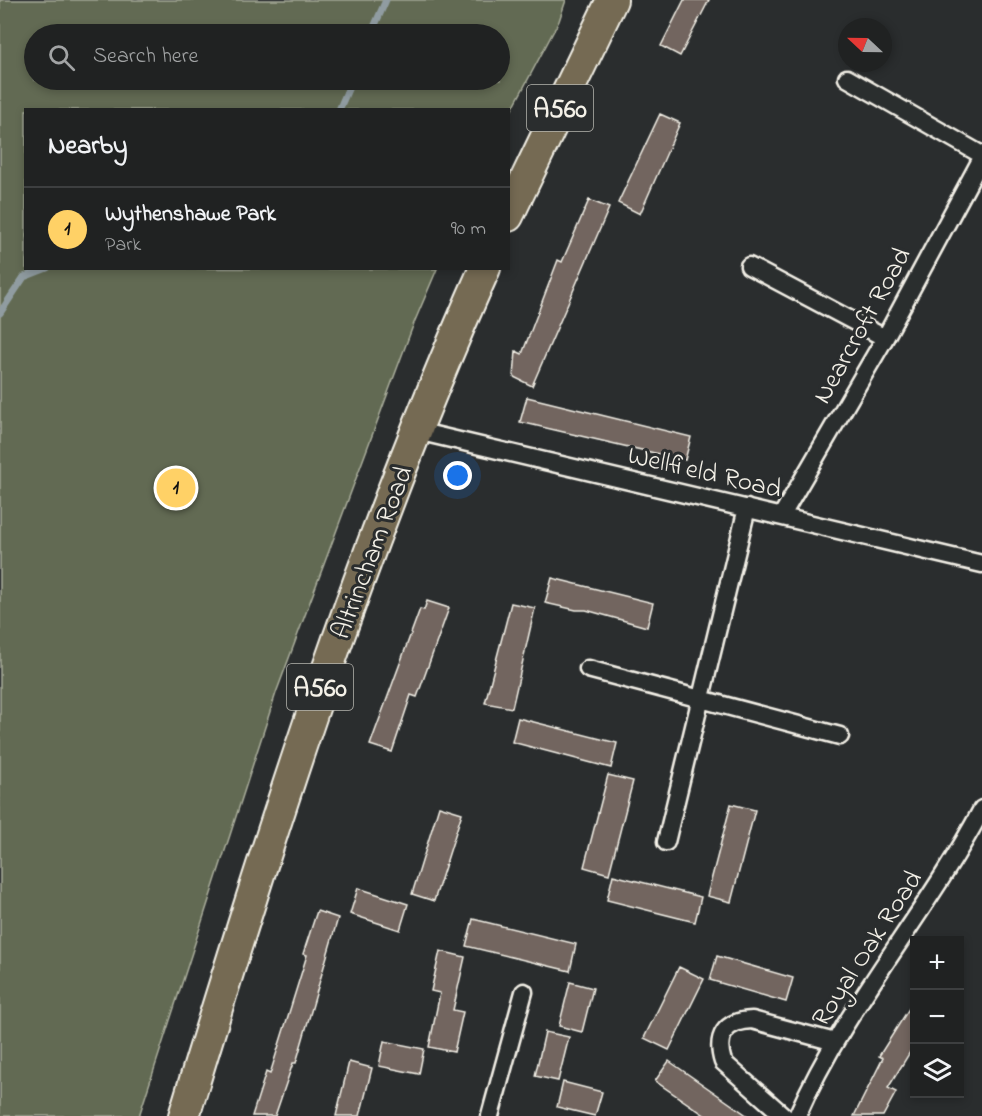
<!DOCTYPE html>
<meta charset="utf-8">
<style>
:root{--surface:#202222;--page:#282a2a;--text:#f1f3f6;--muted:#a2a4a5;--line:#3d3f40;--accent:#ffd166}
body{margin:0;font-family:"Indie Flower",sans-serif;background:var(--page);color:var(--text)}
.controls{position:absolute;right:18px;bottom:18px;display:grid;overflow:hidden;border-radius:0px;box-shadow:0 3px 9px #0003}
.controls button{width:54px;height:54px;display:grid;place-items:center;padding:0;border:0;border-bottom:2px solid var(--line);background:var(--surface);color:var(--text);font:30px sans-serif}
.compass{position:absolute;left:838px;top:18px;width:54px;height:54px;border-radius:50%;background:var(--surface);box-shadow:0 3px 9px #0003;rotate:292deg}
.you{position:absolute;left:458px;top:476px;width:21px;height:21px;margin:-15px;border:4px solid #fff;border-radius:50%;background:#1a73e8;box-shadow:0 0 0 9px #1a73e833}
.badge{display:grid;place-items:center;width:39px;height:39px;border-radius:50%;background:var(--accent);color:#111;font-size:20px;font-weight:700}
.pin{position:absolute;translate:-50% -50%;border:3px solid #fff;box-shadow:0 2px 6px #0006}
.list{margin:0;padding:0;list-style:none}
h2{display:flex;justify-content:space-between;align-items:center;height:78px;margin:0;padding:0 24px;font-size:26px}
h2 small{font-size:20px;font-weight:400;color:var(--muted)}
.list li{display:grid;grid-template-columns:39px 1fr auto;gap:18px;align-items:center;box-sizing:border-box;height:84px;padding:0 24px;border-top:2px solid var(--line)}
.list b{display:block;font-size:22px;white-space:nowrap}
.list p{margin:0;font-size:20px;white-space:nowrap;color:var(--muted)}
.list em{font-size:20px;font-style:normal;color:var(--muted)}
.icon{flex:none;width:33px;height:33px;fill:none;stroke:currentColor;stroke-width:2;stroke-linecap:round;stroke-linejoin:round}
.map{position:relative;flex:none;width:982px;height:1116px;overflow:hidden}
.search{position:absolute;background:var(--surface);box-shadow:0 3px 9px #0003;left:24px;top:24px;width:486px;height:66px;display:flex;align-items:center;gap:15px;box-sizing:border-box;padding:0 21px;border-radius:33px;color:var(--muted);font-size:22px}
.panel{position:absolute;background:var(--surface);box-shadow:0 3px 9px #0003;left:24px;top:108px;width:486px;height:162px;border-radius:0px}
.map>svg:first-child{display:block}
.green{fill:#626b52;stroke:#abae9d;stroke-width:1.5;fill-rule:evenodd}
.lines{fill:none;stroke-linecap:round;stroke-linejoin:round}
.stream{stroke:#909ca1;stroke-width:7}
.building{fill:#72655f;stroke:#f4f1e8;stroke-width:1.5}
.street-casing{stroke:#f4f1e8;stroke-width:21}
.highway-casing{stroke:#f4f1e8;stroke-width:34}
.street{stroke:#2a2d2e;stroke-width:16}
.highway{stroke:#746b52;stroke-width:30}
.labels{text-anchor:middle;stroke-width:6;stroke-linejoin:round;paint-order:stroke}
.shield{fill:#2a2d2e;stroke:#b7b6b0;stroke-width:1.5}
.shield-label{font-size:26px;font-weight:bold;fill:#f4f1e8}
.street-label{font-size:27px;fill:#f4f1e8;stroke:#2a2d2e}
</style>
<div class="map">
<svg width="982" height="1116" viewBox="0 0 982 1116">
<rect width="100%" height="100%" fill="#2a2d2e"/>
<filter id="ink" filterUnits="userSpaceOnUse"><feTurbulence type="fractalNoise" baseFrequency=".0167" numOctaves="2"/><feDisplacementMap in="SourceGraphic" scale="12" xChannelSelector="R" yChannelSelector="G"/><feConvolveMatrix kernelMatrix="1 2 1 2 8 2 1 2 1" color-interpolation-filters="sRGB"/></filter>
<g filter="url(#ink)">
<path class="green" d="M0 0H566L559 21 509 115 508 110H26V268L437 269 414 323 276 693 139 1116H0ZM500 34V80H34V34Z"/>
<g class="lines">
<path class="stream" d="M371 34 386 0
M339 110 352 80
M0 313 24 277 47 268"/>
</g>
<path class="building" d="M684 0H709L680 56 661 46Z
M660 114 680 123 640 214 618 203Z
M589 200 609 208 532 386 514 377 516 351 522 354 558 260 562 262Z
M527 397 691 437 685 460 520 422Z
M552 578 653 603 647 627 586 610H576L545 603Z
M427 601 449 608 417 697 411 695 392 752 370 745 420 609 424 610Z
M511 603 535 608 512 708 485 703Z
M518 718 617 743 611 768 512 742Z
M608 775 633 781 609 874 584 867Z
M731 804 755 810 731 902 707 896Z
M439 806 462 813 434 901 412 894Z
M613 875 701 897 695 922 607 900Z
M358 888 408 904 400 930 350 914Z
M317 911 338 918 296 1063H293L275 1116H252L266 1072 270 1074 307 955 303 954Z
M473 919 576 944 570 971 466 946Z
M440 951 465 957 453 1010 463 1012 454 1052 429 1047 440 993 431 991Z
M717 956 793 978 786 1002 710 980Z
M679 967 704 979 669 1050 644 1038Z
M570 982 593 988 582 1032 559 1026Z
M915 999V1044L888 1088 896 1092 883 1116H854L883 1058 879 1056Z
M545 1032 569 1037 558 1081 535 1076Z
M384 1041 424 1049 419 1074 379 1066Z
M669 1061 748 1116H706L655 1081Z
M349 1062 372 1068 360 1116H336Z
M563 1082 602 1092 595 1116 557 1107Z"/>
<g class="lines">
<defs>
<path id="street" d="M847 78 982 155
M749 266 885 338
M417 431 982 564
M782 515 885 338 982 158
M588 669 840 736
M666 842 747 508
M490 1116 524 992
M784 1116 723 1062C715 1036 725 1021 752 1020L835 1042
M797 1116C845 1006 926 915 982 809"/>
<path id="highway" d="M508 216 612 0
M184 1116C271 829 362 543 485 268"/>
</defs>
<use href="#street" class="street-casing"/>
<use href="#highway" class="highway-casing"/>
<use href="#street" class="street"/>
<use href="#highway" class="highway"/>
</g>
</g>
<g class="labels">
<g class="shield">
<rect x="527" y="85" width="66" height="46" rx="4.5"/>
<rect x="287" y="664" width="66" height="46" rx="4.5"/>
</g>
<g class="shield-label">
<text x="560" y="117">A560</text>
<text x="320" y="696">A560</text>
</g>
<g class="street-label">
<text transform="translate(861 325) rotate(-61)" y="9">Nearcroft Road</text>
<text transform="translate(705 471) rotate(13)" y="9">Wellfield Road</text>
<text transform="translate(371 552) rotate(-69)" y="9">Altrincham Road</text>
<text transform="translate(866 948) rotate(-57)" y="9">Royal Oak Road</text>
</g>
</g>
</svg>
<div class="controls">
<button>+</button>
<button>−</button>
<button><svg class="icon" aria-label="layers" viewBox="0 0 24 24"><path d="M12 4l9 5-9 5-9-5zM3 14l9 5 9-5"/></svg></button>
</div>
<svg class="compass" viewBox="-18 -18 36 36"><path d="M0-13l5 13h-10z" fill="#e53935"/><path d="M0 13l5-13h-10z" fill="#a2a4a5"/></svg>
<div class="you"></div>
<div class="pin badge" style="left:176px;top:488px">1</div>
<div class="search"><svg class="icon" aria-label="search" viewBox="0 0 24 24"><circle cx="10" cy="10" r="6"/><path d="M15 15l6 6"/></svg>Search here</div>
<section class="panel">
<h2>Nearby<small></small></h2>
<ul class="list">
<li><span class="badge">1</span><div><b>Wythenshawe Park</b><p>Park</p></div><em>90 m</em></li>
</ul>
</section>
</div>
